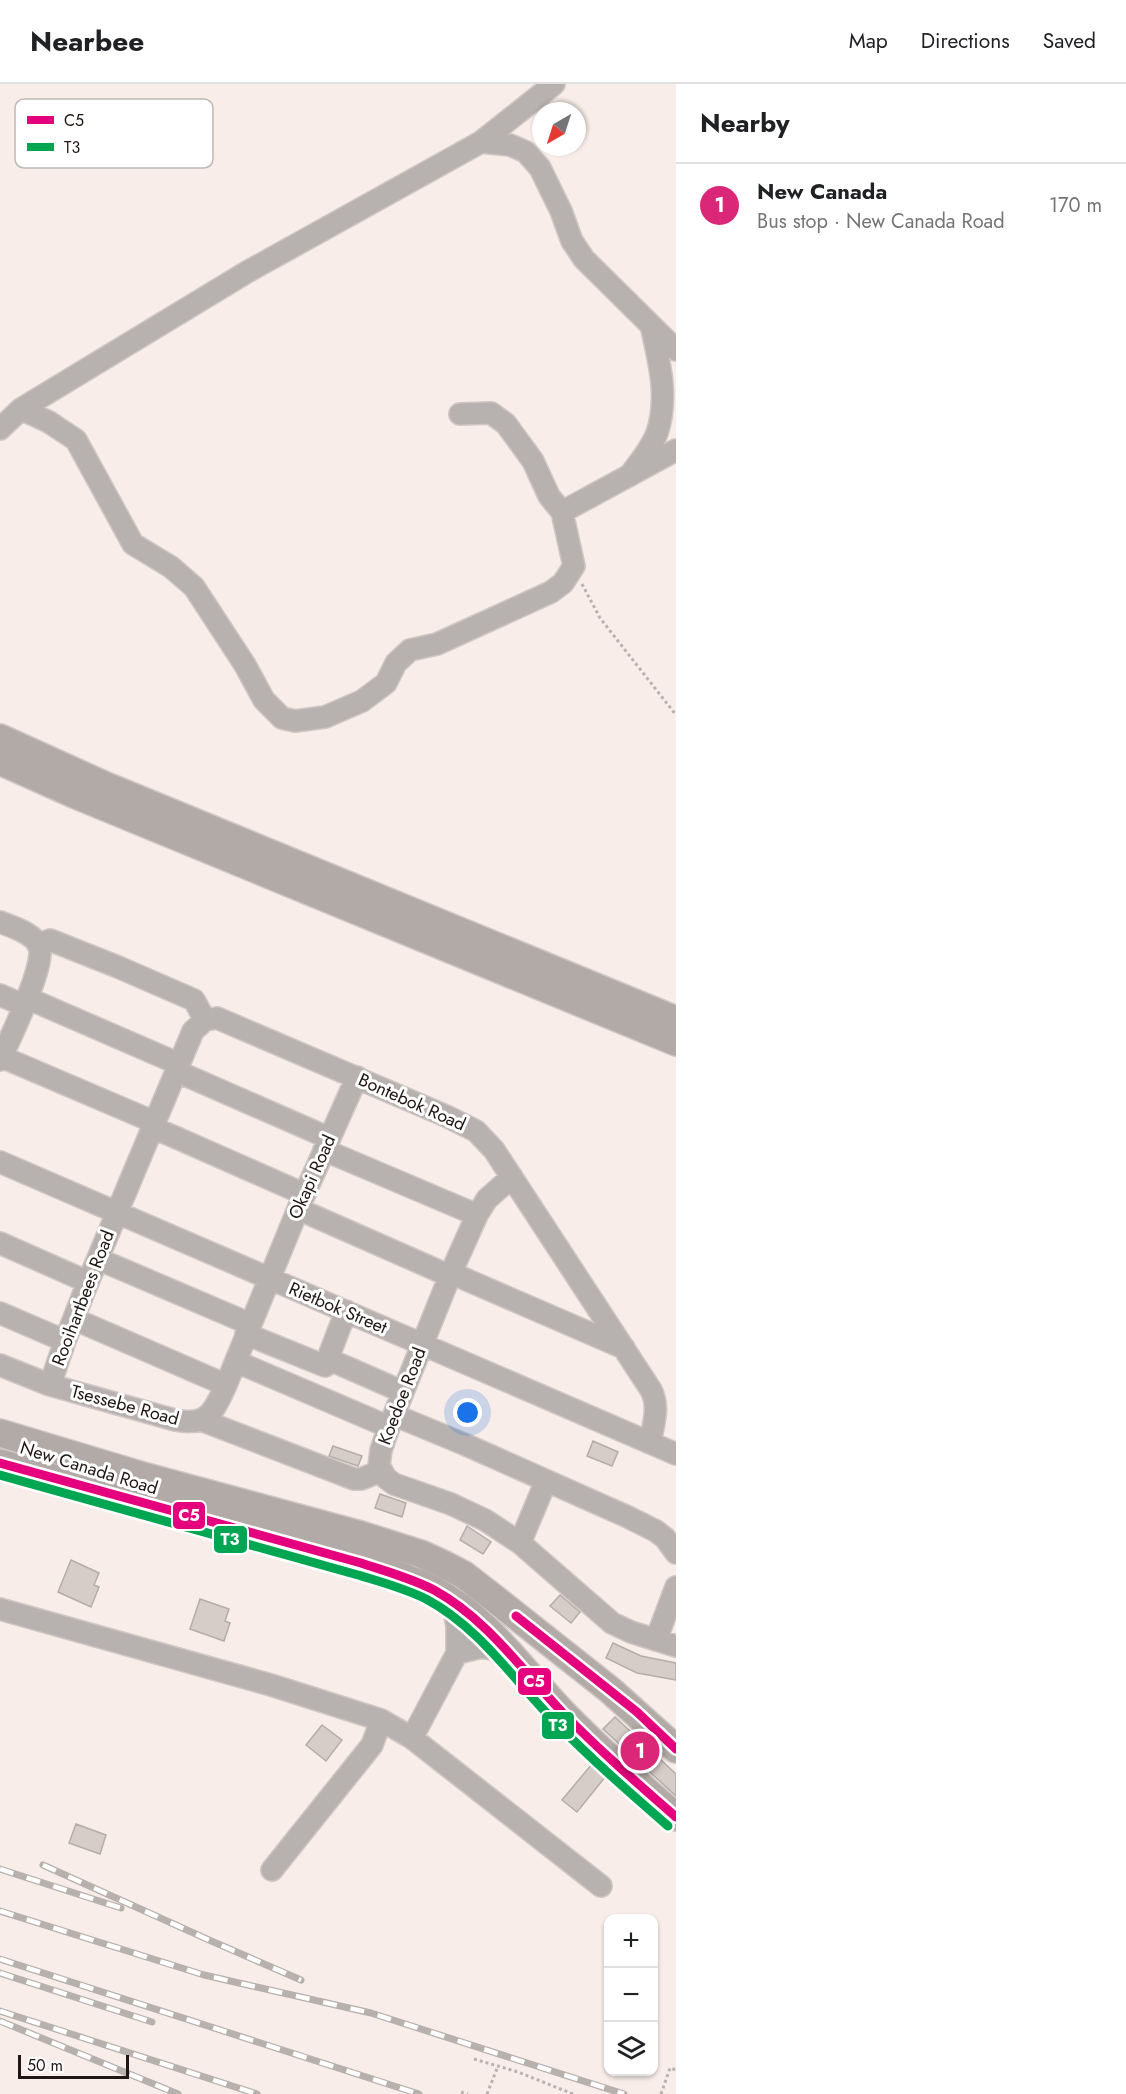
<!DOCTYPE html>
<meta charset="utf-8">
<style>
:root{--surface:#fff;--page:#f2f2f2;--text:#202124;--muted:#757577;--line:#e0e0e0;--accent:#db2777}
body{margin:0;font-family:Jost,sans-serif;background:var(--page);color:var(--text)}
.controls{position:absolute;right:18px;bottom:18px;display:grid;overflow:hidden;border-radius:12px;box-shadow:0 2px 4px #0004}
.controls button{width:54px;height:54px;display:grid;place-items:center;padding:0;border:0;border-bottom:2px solid var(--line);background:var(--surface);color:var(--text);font:30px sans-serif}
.compass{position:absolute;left:532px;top:18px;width:54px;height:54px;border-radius:50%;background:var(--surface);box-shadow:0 2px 4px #0004;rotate:219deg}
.scale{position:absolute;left:18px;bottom:15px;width:111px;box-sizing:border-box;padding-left:6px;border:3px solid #201714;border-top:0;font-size:16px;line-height:21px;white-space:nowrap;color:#201714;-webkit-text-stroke:4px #fff;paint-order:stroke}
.you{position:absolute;left:468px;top:1329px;width:21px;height:21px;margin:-15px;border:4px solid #fff;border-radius:50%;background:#1a73e8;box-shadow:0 0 0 9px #1a73e833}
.badge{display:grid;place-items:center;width:39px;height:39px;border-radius:50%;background:var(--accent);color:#fff;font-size:20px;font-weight:700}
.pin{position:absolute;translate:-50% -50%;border:3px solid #fff;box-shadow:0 2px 6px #0006}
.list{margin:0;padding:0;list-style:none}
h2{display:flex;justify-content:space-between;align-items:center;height:78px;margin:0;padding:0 24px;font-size:26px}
h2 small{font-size:20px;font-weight:400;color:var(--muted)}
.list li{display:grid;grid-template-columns:39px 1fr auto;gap:18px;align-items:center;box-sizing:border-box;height:84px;padding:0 24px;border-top:2px solid var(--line)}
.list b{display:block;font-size:22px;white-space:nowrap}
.list p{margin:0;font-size:20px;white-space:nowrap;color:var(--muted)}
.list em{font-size:20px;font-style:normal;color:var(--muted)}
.icon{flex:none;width:33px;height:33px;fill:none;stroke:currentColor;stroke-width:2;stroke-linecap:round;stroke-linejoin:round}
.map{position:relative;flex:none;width:676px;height:2010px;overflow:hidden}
header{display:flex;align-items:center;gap:36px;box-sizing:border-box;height:84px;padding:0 30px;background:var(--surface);border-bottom:2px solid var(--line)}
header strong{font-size:28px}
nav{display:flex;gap:33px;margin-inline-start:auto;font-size:21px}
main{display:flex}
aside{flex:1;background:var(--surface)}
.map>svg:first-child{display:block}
.building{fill:#d6cdc9;stroke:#b5ada8;stroke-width:1.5}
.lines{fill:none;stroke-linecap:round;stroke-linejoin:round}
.minor-casing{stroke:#cfc7c3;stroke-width:24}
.major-casing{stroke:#cfc7c3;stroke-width:30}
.path{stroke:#b8b2b1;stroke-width:3;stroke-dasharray:3 3;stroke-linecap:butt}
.minor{stroke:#b7b1b0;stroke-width:21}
.major{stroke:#b1aaa7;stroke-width:27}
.rail-casing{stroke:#b7b1ad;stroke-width:7}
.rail{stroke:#fff;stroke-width:4.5;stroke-dasharray:14;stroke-linecap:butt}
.bus-1-casing{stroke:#fff;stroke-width:14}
.bus-2-casing{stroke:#fff;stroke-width:14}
.bus-1{stroke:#e5007d;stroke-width:9}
.bus-2{stroke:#00a651;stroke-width:9}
.labels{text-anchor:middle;stroke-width:6;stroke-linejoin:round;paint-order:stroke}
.street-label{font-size:18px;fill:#201714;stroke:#fff}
.key{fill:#fff;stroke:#bcb9b8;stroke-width:1.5}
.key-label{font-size:16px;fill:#201714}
.line-badge{stroke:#fff;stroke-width:2}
.badge-label{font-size:16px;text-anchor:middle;font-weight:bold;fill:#fff}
</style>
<header>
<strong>Nearbee</strong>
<nav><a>Map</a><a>Directions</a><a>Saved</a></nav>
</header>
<main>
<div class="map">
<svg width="676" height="2010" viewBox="0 0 676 2010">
<rect width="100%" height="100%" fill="#f8ede8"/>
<path class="building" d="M593 1357 618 1368 612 1382 587 1372Z
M333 1362 362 1372 358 1382 329 1372Z
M380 1410 406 1419 402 1433 375 1424Z
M467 1442 491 1458 483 1470 460 1456Z
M71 1476 99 1489 94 1501 99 1503 91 1523 58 1508Z
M560 1511 580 1528 571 1539 550 1522Z
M200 1515 229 1525 225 1537 230 1539 224 1557 190 1545Z
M613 1559 641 1572 676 1579V1596L637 1589 606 1574Z
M615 1633 676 1690V1712L603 1645Z
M322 1641 342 1656 326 1677 306 1661Z
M592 1680 606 1692 577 1728 562 1716Z
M76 1740 106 1751 100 1770 69 1759Z"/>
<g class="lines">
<defs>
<path id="minor" d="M481 58 510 61 526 68 540 84 561 127 572 157 584 175 676 266
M21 325 49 338 76 356 133 460 171 483 194 503 245 581 264 616 282 634 295 637 325 633 362 617 386 599 396 579 410 566 437 560 551 508 563 499 574 482 562 428 549 412 533 377 506 340 491 329 460 330
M0 345 21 325 247 188 481 58 554 0
M629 392C639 379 651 365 657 349 669 313 659 277 651 241
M562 428 676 366
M0 838C13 843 33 849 39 862 47 878 9 957 0 976
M38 861 50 856 118 883 194 916 205 936
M0 911 23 921
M27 914 179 980
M2 973 154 1038
M176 987 329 1054
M152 1043 304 1110
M324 1066 477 1131
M0 1078 676 1370
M512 1093 487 1115 477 1131 451 1189 389 1343 381 1366 379 1382 386 1394 394 1400 451 1420 485 1436 520 1459 612 1539 631 1548 676 1562
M298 1125 450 1192
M0 1159 88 1198
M98 1175 250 1240
M451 1189 624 1264
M0 1229 65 1257
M74 1235 226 1301
M246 1250 325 1282 346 1227
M328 1275 403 1308
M237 1278 389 1343
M0 1281 50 1301 175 1336C208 1343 214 1327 226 1301L298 1125 357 993
M50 1301 65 1257 88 1198 193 947 205 936 217 934 446 1032 476 1047 494 1066 651 1306C660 1323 653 1341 650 1359
M394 1331 464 1360 628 1433 656 1447 665 1454 676 1469
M201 1336 354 1395H361L381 1387
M520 1459 546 1397
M0 1525 271 1601 381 1636 412 1654 601 1802
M656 1556 676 1503
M457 1569 482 1563 511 1569
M412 1654 457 1569V1542L452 1517
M272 1786 372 1661 381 1636"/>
<path id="major" d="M0 654 106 702 676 936
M0 677 76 711 676 958
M0 1349 143 1392 361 1451 421 1470 445 1481 464 1491 495 1515 610 1606 676 1665
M0 1379 361 1479C386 1487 411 1494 434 1506 488 1535 521 1585 562 1628 598 1665 637 1699 676 1733"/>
</defs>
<use href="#minor" class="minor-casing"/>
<use href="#major" class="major-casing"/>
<path class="path" d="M582 500 600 534 676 631
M474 1975 518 1988 573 2010
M461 2008 468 2010
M487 2010 498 1982
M661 2010 670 1984 676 1986"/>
<use href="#minor" class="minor"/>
<use href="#major" class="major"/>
<defs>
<path id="rail" d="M43 1781 209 1856 301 1896
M0 1785 121 1824
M0 1827 204 1891 371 1929 624 2010
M0 1875 419 2010
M0 1889 152 1938
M0 1927 257 2010
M0 1937 178 2010"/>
</defs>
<use href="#rail" class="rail-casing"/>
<use href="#rail" class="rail"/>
<defs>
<path id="bus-1" d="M0 1379 361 1479C385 1487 411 1494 434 1506 487 1535 521 1585 562 1628 598 1665 637 1699 676 1733
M516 1532 637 1628 676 1665"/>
<path id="bus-2" d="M0 1391 358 1491C381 1498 404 1504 426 1515 479 1543 513 1595 554 1637 590 1674 629 1708 668 1742"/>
</defs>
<use href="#bus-1" class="bus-1-casing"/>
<use href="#bus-2" class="bus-2-casing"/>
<use href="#bus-1" class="bus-1"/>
<use href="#bus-2" class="bus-2"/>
</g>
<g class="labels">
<g class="street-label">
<text transform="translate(412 1018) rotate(24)" y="6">Bontebok Road</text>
<text transform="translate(312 1093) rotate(-66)" y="6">Okapi Road</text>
<text transform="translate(83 1214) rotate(-69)" y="6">Rooihartbees Road</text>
<text transform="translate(338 1224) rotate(23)" y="6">Rietbok Street</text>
<text transform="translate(402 1312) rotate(-69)" y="6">Koedoe Road</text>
<text transform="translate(125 1321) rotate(15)" y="6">Tsessebe Road</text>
<text transform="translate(89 1384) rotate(17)" y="6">New Canada Road</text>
</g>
</g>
<rect x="15" y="15" width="198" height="69" rx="9" class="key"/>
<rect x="27" y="32" width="27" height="8" fill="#e5007d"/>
<rect x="27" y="59" width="27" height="8" fill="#00a651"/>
<g class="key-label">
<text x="64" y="42">C5</text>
<text x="64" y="69">T3</text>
</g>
<g class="line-badge">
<rect x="172" y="1417" width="34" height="29" rx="6" fill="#e5007d"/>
<rect x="213" y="1441" width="35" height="29" rx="6" fill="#00a651"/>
<rect x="517" y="1583" width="35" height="29" rx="6" fill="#e5007d"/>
<rect x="541" y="1627" width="34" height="29" rx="6" fill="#00a651"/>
</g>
<g class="badge-label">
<text x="189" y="1437">C5</text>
<text x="230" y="1461">T3</text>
<text x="534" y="1603">C5</text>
<text x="558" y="1647">T3</text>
</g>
</svg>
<div class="controls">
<button>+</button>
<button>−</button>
<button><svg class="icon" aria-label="layers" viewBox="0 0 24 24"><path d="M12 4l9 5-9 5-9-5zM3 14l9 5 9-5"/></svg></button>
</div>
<svg class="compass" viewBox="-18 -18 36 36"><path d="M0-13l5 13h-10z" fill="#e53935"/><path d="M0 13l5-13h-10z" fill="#757577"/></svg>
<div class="scale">50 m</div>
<div class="you"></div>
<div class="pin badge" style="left:640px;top:1667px">1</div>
</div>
<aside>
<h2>Nearby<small></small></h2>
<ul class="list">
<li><span class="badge">1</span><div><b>New Canada</b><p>Bus stop · New Canada Road</p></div><em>170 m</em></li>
</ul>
</aside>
</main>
